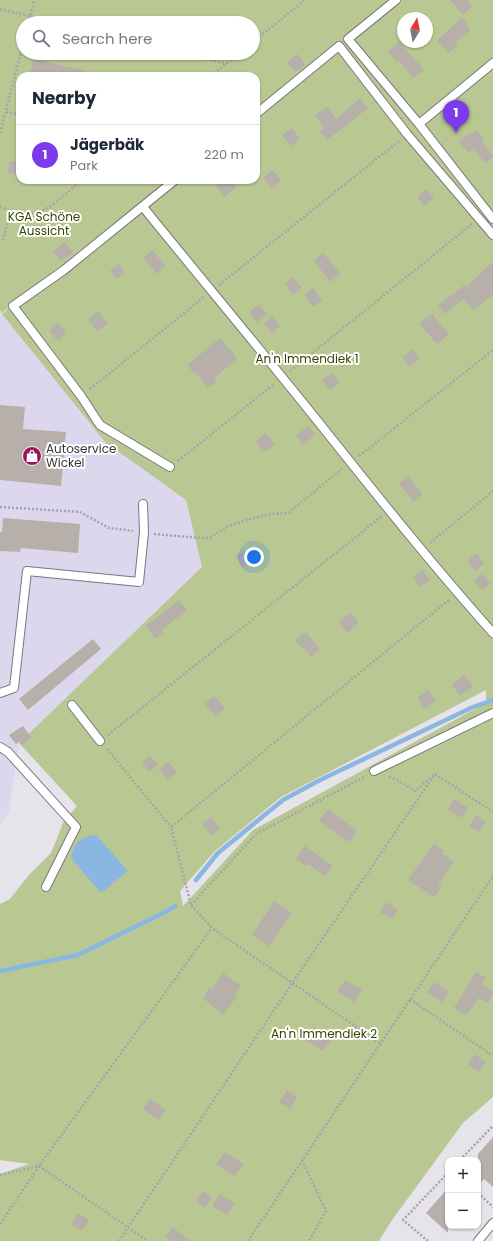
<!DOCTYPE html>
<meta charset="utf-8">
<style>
:root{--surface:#fff;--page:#f2f2f3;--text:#1f2937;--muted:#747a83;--line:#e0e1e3;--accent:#7c3aed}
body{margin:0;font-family:Poppins,sans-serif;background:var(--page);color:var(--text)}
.controls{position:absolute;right:12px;bottom:12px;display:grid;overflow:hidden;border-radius:8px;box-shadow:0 1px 3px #0004}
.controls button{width:36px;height:36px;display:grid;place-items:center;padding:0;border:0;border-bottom:1px solid var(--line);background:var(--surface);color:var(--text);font:20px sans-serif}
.compass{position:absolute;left:397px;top:12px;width:36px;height:36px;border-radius:50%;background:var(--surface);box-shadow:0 1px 3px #0004;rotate:10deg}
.you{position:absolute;left:254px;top:557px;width:14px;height:14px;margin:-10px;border:3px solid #fff;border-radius:50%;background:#1a73e8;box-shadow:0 0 0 6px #1a73e833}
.badge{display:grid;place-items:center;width:26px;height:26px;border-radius:50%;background:var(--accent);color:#fff;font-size:13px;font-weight:700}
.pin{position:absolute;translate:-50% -33px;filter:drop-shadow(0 1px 2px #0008)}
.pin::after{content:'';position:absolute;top:21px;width:14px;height:12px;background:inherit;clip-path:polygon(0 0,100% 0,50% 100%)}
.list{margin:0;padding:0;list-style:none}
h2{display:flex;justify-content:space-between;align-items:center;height:52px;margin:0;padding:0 16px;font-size:17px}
h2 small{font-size:13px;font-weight:400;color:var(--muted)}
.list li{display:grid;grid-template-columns:26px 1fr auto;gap:12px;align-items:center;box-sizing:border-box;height:60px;padding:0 16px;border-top:1px solid var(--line)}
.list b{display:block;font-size:15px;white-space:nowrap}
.list p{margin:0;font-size:13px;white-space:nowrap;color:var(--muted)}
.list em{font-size:13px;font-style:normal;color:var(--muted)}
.icon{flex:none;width:22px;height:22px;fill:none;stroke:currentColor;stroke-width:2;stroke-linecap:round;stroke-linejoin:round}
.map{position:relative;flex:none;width:493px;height:1241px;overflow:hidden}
.search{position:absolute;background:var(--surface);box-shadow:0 1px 3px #0004;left:16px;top:16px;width:244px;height:44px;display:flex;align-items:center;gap:10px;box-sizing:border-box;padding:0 14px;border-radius:22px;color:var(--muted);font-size:15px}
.panel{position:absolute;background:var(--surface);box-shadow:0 1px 3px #0004;left:16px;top:72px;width:244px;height:112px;border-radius:12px}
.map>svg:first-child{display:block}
.commercial{fill:#ddd7ed}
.green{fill:#b9c892;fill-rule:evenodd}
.water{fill:#89b7e2}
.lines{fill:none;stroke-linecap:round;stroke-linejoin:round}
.stream{stroke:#89b7e2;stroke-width:4.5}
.building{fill:#b6afaa}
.lane-casing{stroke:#79777e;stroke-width:10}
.path{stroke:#a6a4aa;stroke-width:2.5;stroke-dasharray:2 2;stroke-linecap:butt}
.lane{stroke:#fff;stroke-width:8}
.labels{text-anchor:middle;stroke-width:4;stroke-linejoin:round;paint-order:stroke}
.park-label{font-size:12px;fill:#374400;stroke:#fff}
.poi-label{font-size:12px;fill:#39373a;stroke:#fff;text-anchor:start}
</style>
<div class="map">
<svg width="493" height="1241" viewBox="0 0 493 1241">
<rect width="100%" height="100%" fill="#e6e3eb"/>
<path class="commercial" d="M0 310 105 442 186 500 202 567 19 743 9 811 0 825Z"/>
<path class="green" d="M0 0H493V1097L463 1123 392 1220 379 1241H0V1174L29 1164 0 1160V904L10 899 28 876 51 853 63 823 77 806 19 743 202 567 186 500 105 442 2 314 113 224 2 313 0 310ZM403 18H427V42H403ZM23 23H253V53H23ZM20 76H256V180H20ZM486 690V703L253 830 183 906 180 891 215 851 281 797Z"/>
<path class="water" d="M96 835 128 871 101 893 71 858C74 843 80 836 96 835Z"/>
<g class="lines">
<path class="stream" d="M196 880 218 853 283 800 320 780 473 707 493 700
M0 971 78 955 167 911 175 906"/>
</g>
<path class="building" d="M450 0H467L473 6 463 15Z
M462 18 471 30 455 43 457 46 448 53 437 40Z
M399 42 424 70 413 78 399 60 397 62 388 51Z
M297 54 305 65 295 72 287 62Z
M34 57 47 61 46 62 86 71V76H29Z
M360 98 368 108 327 140 320 131 324 128 315 115 327 107 336 119Z
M292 128 300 139 291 146 282 135Z
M477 130 484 140 482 142 493 155V157L486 164 473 149 469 153 459 142 471 132 473 134Z
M10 161 20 162V176L8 173Z
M273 170 281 180 272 188 263 178Z
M223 180H231L236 187 224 197 216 186Z
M427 189 434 198 424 206 419 200V195Z
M65 242 73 253 61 261 53 251Z
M152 250 166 266 157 274 143 258Z
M323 253 341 273 330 282 314 261Z
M493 262V295L473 310 464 299 445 314 438 305 465 285 466 287Z
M119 264 125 273 116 279 110 271Z
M293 277 302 288 293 295 285 284Z
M313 288 322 300 313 307 304 295Z
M259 304 267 314 257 322 249 313Z
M98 311 108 323 97 332 88 320Z
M432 314 449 334 437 344 419 323Z
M272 316 280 326 272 333 264 324Z
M58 323 66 333 58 341 49 331Z
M220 338 235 355 234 356 237 359 214 378 217 381 208 388 195 372 194 373 187 365Z
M413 349 420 359 409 367 402 357Z
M332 373 340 383 330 390 322 380Z
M0 405 25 407 23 429 66 432 61 486 0 480Z
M308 426 315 435 303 445 296 436Z
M265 433 275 444 265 452 255 442Z
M408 476 423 494 414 502 399 484Z
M3 518 80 524 78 553 21 548 20 552 0 551V532H2Z
M243 550 252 560 243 567 235 556Z
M476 553 484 563 475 571 467 561Z
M423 570 430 580 420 587 413 577Z
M482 574 491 583 482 590 474 581Z
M179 600 187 610 162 630 164 632 155 639 146 626Z
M351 612 359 623 347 633 339 622Z
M306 632 320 650 311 657 304 648 303 649 295 640Z
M93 639 101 649 28 710 19 699Z
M464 675 473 686 460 696 452 685Z
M428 690 436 701 425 709 417 698Z
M214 696 225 708 216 716 205 704Z
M23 726 32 738 22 745 19 742 16 744 9 735Z
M150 756 158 765 149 772 142 762Z
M168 762 177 772 168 780 159 769Z
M454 799 468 808 462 818 448 809Z
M329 809 357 831 350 842 330 829 319 820Z
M476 815 486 822 479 832 469 826Z
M211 817 220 828 211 836 202 824Z
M434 844 444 851 442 854 454 862 438 884 442 886 434 897 408 880Z
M305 846 333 866 325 876 308 864 306 866 296 859Z
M274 901 292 913 269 946 252 935Z
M386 902 398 910 392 919 380 912Z
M476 972 486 978 482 984 493 991V995L488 1003 479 998 466 1016 454 1008Z
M223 973 241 986 235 994 237 996 223 1015 203 998 210 987 212 989Z
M345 980 362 990 354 1002 337 991Z
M434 982 449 992 442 1002 427 992Z
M314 1027 331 1039 323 1051 305 1040Z
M475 1054 486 1062 479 1072 468 1064Z
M287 1090 297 1097 290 1109 279 1102Z
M150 1099 166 1110 159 1120 143 1109Z
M493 1137V1187L484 1179 478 1186V1154Z
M225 1152 244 1164 235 1176 216 1164Z
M448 1188V1233L426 1213Z
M203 1191 212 1197 205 1208 196 1201Z
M220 1194 235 1204 227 1215 212 1206Z
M78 1213 89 1220 82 1231 71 1224Z
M172 1227 191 1241H171L165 1237Z"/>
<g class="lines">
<defs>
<path id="lane" d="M396 0 348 39 419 124 493 219
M256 114 339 46 407 134 493 235
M419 124 493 63
M143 207C203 281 264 354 324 429 379 498 434 567 493 633
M170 467 100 425 81 396 13 306 64 270 175 180
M0 693 14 688 27 571 139 582 144 532 143 504
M72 705 100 741
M0 747 8 752 76 827 46 887
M374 771 493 713
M478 1241 493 1223"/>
</defs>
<use href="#lane" class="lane-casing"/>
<path class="path" d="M0 9 59 23
M29 23 34 0
M253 42 305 0
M183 53 227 64
M211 76 240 53
M6 112 20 115
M0 133 23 45
M0 206 11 212 2 242
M11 212C20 213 29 214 39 212 52 208 71 189 82 180
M219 285 399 141
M290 371 472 224
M90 389 204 297
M359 456 493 350
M178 461 274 384
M0 507 80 512 109 528 133 531
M154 534 200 538H210L226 527 246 520 270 514 288 513 342 469
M430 543 493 491
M108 735 382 516
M107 749 171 827
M389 777 397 780 415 791 435 774 493 812
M191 905 256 834 366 776
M410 999 493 1056
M380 1043 212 928 191 905 171 827 450 599
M302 1160 326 1211 309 1241
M460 1160 493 1126
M0 1175 39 1166 148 1241
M478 1193 493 1207
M0 1224 39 1166 212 928
M119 1241 293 982 435 774
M248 1241 493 876
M428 1241 403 1220 448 1173"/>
<use href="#lane" class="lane"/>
</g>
<defs>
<symbol id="shop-disc" viewBox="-11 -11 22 22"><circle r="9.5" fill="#9c1161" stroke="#fff"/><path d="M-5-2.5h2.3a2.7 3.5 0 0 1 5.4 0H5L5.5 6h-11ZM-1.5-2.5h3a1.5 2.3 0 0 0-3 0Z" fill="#fff"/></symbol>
</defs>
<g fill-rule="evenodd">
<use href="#shop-disc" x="21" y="445" width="22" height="22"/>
</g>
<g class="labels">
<g class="park-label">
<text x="44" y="221">KGA Schöne<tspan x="44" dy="14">Aussicht</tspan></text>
<text x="307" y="363">An'n Immendiek 1</text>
<text x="324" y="1038">An'n Immendiek 2</text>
</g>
<g class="poi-label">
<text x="46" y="453">Autoservice<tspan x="46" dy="14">Wickel</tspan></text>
</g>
</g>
</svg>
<div class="controls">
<button>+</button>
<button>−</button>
</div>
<svg class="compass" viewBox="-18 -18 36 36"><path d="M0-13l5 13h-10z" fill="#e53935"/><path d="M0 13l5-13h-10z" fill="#747a83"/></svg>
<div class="you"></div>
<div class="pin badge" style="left:456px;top:133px">1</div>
<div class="search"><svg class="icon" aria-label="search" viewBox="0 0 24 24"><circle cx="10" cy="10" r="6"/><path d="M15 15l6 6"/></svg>Search here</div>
<section class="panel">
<h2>Nearby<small></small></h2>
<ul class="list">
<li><span class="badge">1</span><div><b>Jägerbäk</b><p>Park</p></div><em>220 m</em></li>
</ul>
</section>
</div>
